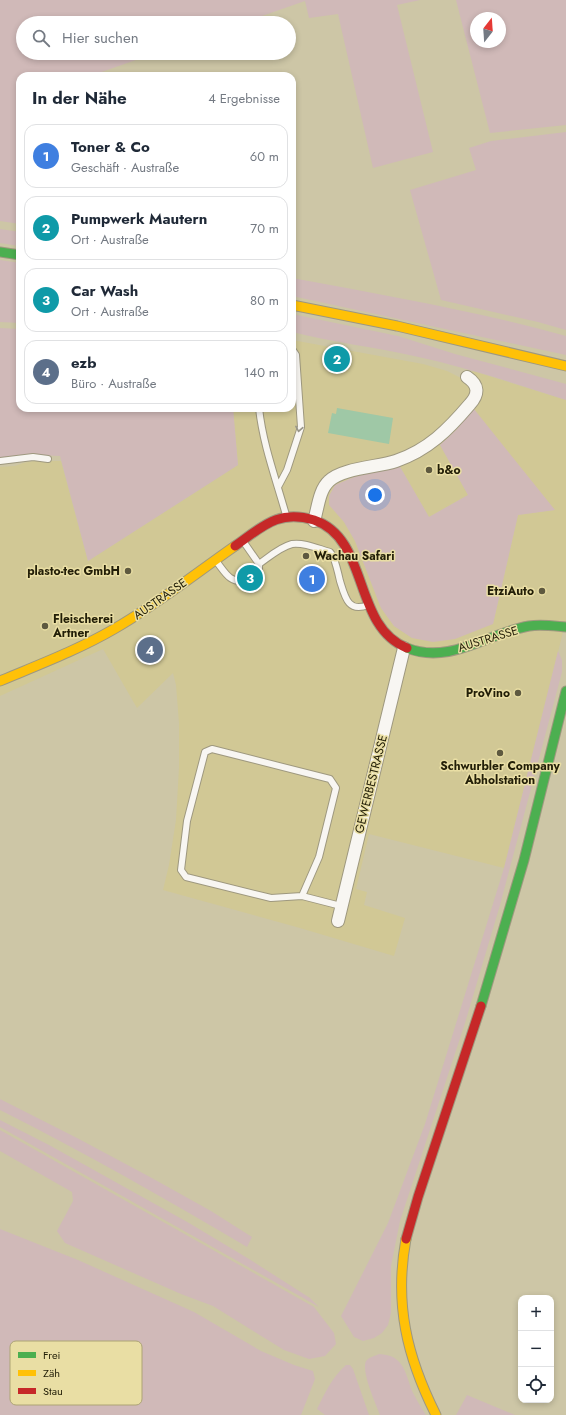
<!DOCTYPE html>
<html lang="de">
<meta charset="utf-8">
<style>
:root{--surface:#fff;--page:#f2f2f3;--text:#1f2937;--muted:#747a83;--line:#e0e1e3;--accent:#5e593f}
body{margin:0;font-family:Jost,sans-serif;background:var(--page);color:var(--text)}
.controls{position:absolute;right:12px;bottom:12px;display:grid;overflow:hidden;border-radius:8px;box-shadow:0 2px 6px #0003}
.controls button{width:36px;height:36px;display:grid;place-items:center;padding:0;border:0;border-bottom:1px solid var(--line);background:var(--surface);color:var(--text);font:20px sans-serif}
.compass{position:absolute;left:470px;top:12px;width:36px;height:36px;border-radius:50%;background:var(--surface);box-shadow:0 2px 6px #0003;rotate:17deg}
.you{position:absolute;left:375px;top:495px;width:14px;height:14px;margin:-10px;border:3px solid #fff;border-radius:50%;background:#1a73e8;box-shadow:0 0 0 6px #1a73e833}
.badge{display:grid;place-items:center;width:26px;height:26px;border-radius:50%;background:var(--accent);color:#fff;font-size:13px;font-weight:700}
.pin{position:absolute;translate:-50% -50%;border:2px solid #fff;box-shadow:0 1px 4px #0006}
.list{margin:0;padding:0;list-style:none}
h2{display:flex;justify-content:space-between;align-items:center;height:52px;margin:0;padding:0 16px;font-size:17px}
h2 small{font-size:13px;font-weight:400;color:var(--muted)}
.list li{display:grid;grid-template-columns:26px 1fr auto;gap:12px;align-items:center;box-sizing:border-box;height:64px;margin:0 8px 8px;padding:0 8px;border:1px solid var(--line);border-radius:12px}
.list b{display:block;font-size:15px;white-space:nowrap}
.list p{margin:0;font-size:13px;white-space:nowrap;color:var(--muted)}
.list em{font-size:13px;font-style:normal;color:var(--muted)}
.icon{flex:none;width:22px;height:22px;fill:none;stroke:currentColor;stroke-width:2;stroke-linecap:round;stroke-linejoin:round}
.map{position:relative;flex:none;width:566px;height:1415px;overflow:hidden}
.search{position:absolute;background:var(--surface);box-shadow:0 2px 6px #0003;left:16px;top:16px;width:280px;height:44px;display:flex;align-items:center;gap:10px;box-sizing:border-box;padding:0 14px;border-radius:22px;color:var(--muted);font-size:15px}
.panel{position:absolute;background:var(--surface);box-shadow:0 2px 6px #0003;left:16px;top:72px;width:280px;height:340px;border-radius:12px}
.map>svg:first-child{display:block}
.built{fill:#d1c895;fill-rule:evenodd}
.green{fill:#d0b9b8;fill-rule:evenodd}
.water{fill:#9fc8a6}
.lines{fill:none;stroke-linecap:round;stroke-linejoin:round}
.lane-casing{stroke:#9e987f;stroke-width:8}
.street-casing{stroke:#9e987f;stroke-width:14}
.fast-casing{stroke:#9e987f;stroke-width:11}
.slow-casing{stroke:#9e987f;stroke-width:11}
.jam-casing{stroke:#9e987f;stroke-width:11}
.lane{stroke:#f8f6f2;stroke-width:6}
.street{stroke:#f8f6f2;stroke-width:12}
.fast{stroke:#4caf50;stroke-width:9}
.slow{stroke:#ffc107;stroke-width:9}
.jam{stroke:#c62828;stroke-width:9}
.oneway{stroke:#989588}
.poi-dot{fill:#5e593f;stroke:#e9dea4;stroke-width:1.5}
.labels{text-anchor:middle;stroke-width:3;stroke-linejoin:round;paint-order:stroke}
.poi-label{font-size:12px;font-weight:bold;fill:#221e07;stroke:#e9dea4;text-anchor:start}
.street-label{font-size:12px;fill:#221e07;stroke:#e9dea4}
.key{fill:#e9dea4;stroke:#ada475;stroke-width:1}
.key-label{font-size:11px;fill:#221e07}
</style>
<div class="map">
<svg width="566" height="1415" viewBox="0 0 566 1415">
<rect width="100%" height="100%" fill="#cdc6a6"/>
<path class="built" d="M292 340 423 364 447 371 463 379 473 371 566 400V620L504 868 369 834 356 889 367 892 364 905 405 918 394 956 300 928 163 890 169 865 176 820 179 768V723L176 685 173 673 137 708 103 649 0 696V467L15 466 23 463 34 461H61L88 561 238 465 233 408H292ZM455 431 554 510 518 515 493 624 412 638 394 626 381 608 355 541 344 522 330 505 399 465 429 517 468 495 440 445Z"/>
<path class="green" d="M0 0H420L397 5 433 152 373 168 338 14 309 18 305 1 242 23H23V53H156L90 76H20V224L0 221Z
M456 0H566V125L490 133ZM476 18H500V42H476Z
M566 132V330L538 322 441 300 410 190 476 170 469 148 491 141Z
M0 229 20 232V246L0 243Z
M0 260 20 263V323L0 322Z
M292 278C384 295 476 311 566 336V355L292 296Z
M292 314 398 336 455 354 566 384V400C516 384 466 367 414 356 373 347 332 342 292 332Z
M0 328 20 329V408H233L238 465 88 561 60 456 38 455 0 459Z
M474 409 555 510 518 515 493 624 455 639 433 642 412 638 394 626 381 608 355 541 344 522 329 505V496L335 485 354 477 399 465 429 517 468 495 440 445 455 431Z
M558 651 562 660V672L500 905 465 1023 400 1221 391 1266V1313L388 1325 382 1333 374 1338 363 1341 354 1337 341 1316 388 1223 425 1124 504 868Z
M0 1099 77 1138 150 1177 211 1211 252 1237 247 1247C166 1199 84 1152 0 1110Z
M0 1120 49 1145 189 1223 249 1259 310 1298 319 1307 0 1127Z
M0 1130 314 1307 334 1333 336 1344 325 1356 309 1359 284 1350 213 1306 181 1294 65 1243 57 1231 73 1201 72 1192 0 1151Z
M0 1229 78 1260 194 1312 261 1351 294 1365 313 1371 315 1379 301 1415H0Z
M379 1354C405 1355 405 1374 413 1393 417 1400 421 1408 426 1415H380C376 1404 361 1372 366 1361 369 1357 375 1356 379 1354Z
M346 1365H350L353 1369 369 1415H325L317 1409C325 1393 332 1377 346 1365Z
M467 1395 515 1415H456Z"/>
<path class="water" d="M337 408 393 418 389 444 328 433 332 413 336 414Z"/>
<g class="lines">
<defs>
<path id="lane" d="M259 408C263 445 276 479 286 515
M0 461 33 457 48 459
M278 487 287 470 301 427 296 355 292 349
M243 541 259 564V570L254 575
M216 561C225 572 229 583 245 581
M259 564C269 557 280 547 292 544 304 542 319 549 330 552L333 556C336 564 338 572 340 581 345 597 348 613 368 605
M302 896 319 857 336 788 330 779 212 749 205 752 187 821 181 870 186 877 271 898 302 896 341 906"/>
<path id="street" d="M314 521C318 508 319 490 329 481 342 468 378 467 396 461 428 450 448 430 470 404 479 394 479 385 467 377
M338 921 404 648"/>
<path id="fast" d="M0 252 20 255
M407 648C450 665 488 633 529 626 541 624 554 626 566 627
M481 1006 524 860 566 691"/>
<path id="slow" d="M292 305 397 326 566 366
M0 681C38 665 78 650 114 629 156 605 195 574 235 546
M406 1239C394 1304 407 1357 436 1415"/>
<path id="jam" d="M235 546C262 527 278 509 314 520 370 539 352 626 407 648
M406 1239 418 1197 481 1006"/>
</defs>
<use href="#lane" class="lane-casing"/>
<use href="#street" class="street-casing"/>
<use href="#fast" class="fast-casing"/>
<use href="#slow" class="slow-casing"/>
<use href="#jam" class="jam-casing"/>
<use href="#lane" class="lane"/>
<use href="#street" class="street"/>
<use href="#fast" class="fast"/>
<use href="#slow" class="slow"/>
<use href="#jam" class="jam"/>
</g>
<defs><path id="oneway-chevron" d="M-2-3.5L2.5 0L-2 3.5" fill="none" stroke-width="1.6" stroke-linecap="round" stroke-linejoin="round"/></defs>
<use class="oneway" href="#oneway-chevron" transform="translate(299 429) rotate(100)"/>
<g class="poi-dot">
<circle cx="429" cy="470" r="4"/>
<circle cx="306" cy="556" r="4"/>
<circle cx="128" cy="571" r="4"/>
<circle cx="542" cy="591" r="4"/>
<circle cx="45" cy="626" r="4"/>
<circle cx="518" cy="693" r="4"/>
<circle cx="500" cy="753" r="4"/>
</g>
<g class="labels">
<g class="poi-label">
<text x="437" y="474">b&amp;o</text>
<text x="314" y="560">Wachau Safari</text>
<text x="120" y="575" text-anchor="end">plasto-tec GmbH</text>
<text x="534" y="595" text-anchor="end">EtziAuto</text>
<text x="53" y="623">Fleischerei<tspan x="53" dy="14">Artner</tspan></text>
<text x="510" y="697" text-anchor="end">ProVino</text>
<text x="500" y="770" text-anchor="middle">Schwurbler Company<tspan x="500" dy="14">Abholstation</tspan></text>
</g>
<g class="street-label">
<text transform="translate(160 599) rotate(-35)" y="4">AUSTRASSE</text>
<text transform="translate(488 639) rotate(-17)" y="4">AUSTRASSE</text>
<text transform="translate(371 784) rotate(-76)" y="4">GEWERBESTRASSE</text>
</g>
</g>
<rect x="10" y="1341" width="132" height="64" rx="6" class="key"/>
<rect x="18" y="1352" width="18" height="6" fill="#4caf50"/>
<rect x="18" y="1370" width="18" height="6" fill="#ffc107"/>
<rect x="18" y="1388" width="18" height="6" fill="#c62828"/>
<g class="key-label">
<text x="43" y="1359">Frei</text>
<text x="43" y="1377">Zäh</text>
<text x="43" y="1395">Stau</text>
</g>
</svg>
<div class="controls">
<button>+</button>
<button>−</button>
<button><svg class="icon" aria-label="locate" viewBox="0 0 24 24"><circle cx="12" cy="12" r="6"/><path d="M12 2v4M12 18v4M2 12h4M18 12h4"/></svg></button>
</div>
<svg class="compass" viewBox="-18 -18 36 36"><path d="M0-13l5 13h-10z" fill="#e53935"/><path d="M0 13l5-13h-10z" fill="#747a83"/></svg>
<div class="you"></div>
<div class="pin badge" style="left:312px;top:579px;background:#3f7fe0">1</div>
<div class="pin badge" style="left:337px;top:359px;background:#0f9aa8">2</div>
<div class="pin badge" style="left:250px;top:578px;background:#0f9aa8">3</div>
<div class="pin badge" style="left:150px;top:650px;background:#5c6f8a">4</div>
<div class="search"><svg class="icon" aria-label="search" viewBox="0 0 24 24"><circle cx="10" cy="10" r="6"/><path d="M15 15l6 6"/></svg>Hier suchen</div>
<section class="panel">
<h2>In der Nähe<small>4 Ergebnisse</small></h2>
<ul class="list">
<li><span class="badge" style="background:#3f7fe0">1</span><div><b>Toner &amp; Co</b><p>Geschäft · Austraße</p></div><em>60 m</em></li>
<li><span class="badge" style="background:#0f9aa8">2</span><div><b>Pumpwerk Mautern</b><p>Ort · Austraße</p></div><em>70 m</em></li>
<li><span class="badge" style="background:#0f9aa8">3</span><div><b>Car Wash</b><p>Ort · Austraße</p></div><em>80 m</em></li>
<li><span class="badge" style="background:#5c6f8a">4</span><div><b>ezb</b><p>Büro · Austraße</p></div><em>140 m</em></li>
</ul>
</section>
</div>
